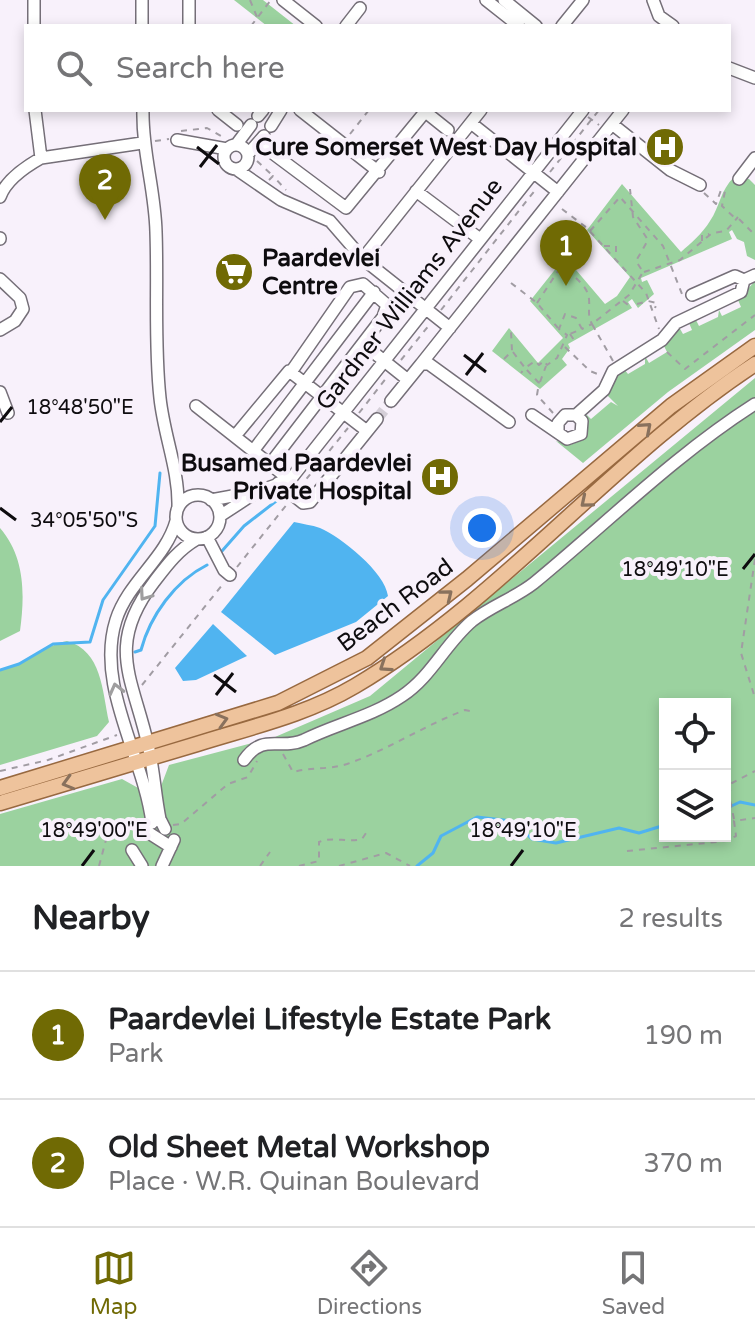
<!DOCTYPE html>
<meta charset="utf-8">
<style>
:root{--surface:#fff;--page:#f6f6f6;--text:#202124;--muted:#757577;--line:#e0e0e0;--accent:#706a04}
body{margin:0;font-family:"Varela Round",sans-serif;background:var(--page);color:var(--text)}
.controls{position:absolute;right:24px;bottom:24px;display:grid;overflow:hidden;border-radius:0px;box-shadow:0 4px 12px #0003}
.controls button{width:72px;height:72px;display:grid;place-items:center;padding:0;border:0;border-bottom:2px solid var(--line);background:var(--surface);color:var(--text);font:40px sans-serif}
.you{position:absolute;left:482px;top:528px;width:28px;height:28px;margin:-20px;border:6px solid #fff;border-radius:50%;background:#1a73e8;box-shadow:0 0 0 12px #1a73e833}
.badge{display:grid;place-items:center;width:52px;height:52px;border-radius:50%;background:var(--accent);color:#fff;font-size:26px;font-weight:700}
.pin{position:absolute;translate:-50% -66px;filter:drop-shadow(0 2px 4px #0008)}
.pin::after{content:'';position:absolute;top:42px;width:28px;height:24px;background:inherit;clip-path:polygon(0 0,100% 0,50% 100%)}
.list{margin:0;padding:0;list-style:none}
h2{display:flex;justify-content:space-between;align-items:center;height:104px;margin:0;padding:0 32px;font-size:34px}
h2 small{font-size:26px;font-weight:400;color:var(--muted)}
.list li{display:grid;grid-template-columns:52px 1fr auto;gap:24px;align-items:center;box-sizing:border-box;height:128px;padding:0 32px;border-top:2px solid var(--line)}
.list b{display:block;font-size:30px;white-space:nowrap}
.list p{margin:0;font-size:26px;white-space:nowrap;color:var(--muted)}
.list em{font-size:26px;font-style:normal;color:var(--muted)}
.icon{flex:none;width:44px;height:44px;fill:none;stroke:currentColor;stroke-width:2;stroke-linecap:round;stroke-linejoin:round}
.map{position:relative;flex:none;width:755px;height:866px;overflow:hidden}
.search{position:absolute;background:var(--surface);box-shadow:0 4px 12px #0003;left:24px;right:24px;top:24px;height:88px;display:flex;align-items:center;gap:20px;box-sizing:border-box;padding:0 28px;border-radius:0px;color:var(--muted);font-size:30px}
.sheet{height:360px;background:var(--surface)}
nav{display:flex;justify-content:space-around;align-items:center;box-sizing:border-box;height:112px;border-top:2px solid var(--line);background:var(--surface);font-size:22px;color:var(--muted)}
nav a{display:grid;justify-items:center;gap:4px}
nav .on{color:var(--accent)}
.map>svg:first-child{display:block}
.green{fill:#9bd29f;fill-rule:evenodd}
.water{fill:#50b4f0}
.lines{fill:none;stroke-linecap:round;stroke-linejoin:round}
.stream{stroke:#50b4f0;stroke-width:3}
.minor-tunnel{stroke:#d5cfd8;stroke-width:11;stroke-dasharray:11 5.5;stroke-linecap:butt}
.minor-casing{stroke:#756f78;stroke-width:14}
.major-casing{stroke:#986940;stroke-width:17}
.path{stroke:#a19ca3;stroke-width:2;stroke-dasharray:6 6;stroke-linecap:butt}
.minor{stroke:#fff;stroke-width:11}
.major{stroke:#eec39c;stroke-width:14}
.oneway{stroke:#89715d}
.oneway2{stroke:#9f9e9f}
.ticks{fill:none;stroke:#0e0c0f;stroke-width:3}
.labels{text-anchor:middle;stroke-width:8;stroke-linejoin:round;paint-order:stroke}
.poi-label{font-size:24px;font-weight:bold;fill:#0e0c0f;stroke:#f8f1fb;text-anchor:end}
.street-label{font-size:24px;fill:#0e0c0f;stroke:#f8f1fb}
.ticks-label{font-size:20px;text-anchor:middle;fill:#0e0c0f;stroke:#f8f1fb;stroke-width:8;stroke-linejoin:round;paint-order:stroke}
</style>
<div class="map">
<svg width="755" height="866" viewBox="0 0 755 866">
<rect width="100%" height="100%" fill="#f8f1fb"/>
<path class="green" d="M234 0H263L296 26H267Z
M734 177 749 179 755 185V260L747 256 744 242 737 239 732 230 729 232 732 239 641 278 642 282 647 280 654 294 638 308 632 299 628 302 632 308 568 344 570 348 562 359 567 365 540 389 492 351 509 328 538 363 563 338 530 301 565 257 605 304 617 296 630 277 587 230 622 184 681 252C691 243 702 234 710 221 720 206 720 191 734 177Z
M755 281V330L668 392 583 463 556 441 570 445 582 440 587 430 586 414 591 419 611 402 618 406 607 395 618 373 624 369 628 374 645 364V356L649 363 667 352 664 346 679 327 683 334 692 330 689 323 696 320 699 326 718 317 719 310 722 316 741 307 738 300Z
M755 378V866H0V814L122 779 140 789 141 798 158 794 169 765 275 737 370 696ZM665 704H725V836H665Z
M0 528C25 557 25 594 20 631L0 641Z
M67 641C102 651 102 690 109 722L97 736 0 765V670C24 666 42 646 67 641Z"/>
<path class="water" d="M294 522C302 524 312 525 320 528 341 537 385 572 388 596L356 622 275 655 221 612Z
M213 624 247 656 196 680 183 681 175 668Z"/>
<g class="lines">
<path class="stream" d="M222 551 244 526 284 495
M135 652 141 650C150 616 175 581 207 565
M0 670 19 664 53 644 90 642 103 600 155 526 160 473
M725 809 740 802 755 805
M417 866 433 853 441 836 477 817 512 821 532 839 556 843 619 828 639 833 665 825"/>
<path class="minor-tunnel" d="M377 419 391 401"/>
<defs>
<path id="minor" d="M34 0V26
M142 0V26
M283 0 316 26
M486 0 519 26
M504 0 536 26
M653 0 659 16 673 26
M189 26V0
M346 26 360 8
M562 26 583 0
M729 68 755 78
M35 110 41 158
M143 110C142 152 155 189 156 232 158 287 154 343 160 398 164 436 179 470 178 507
M218 110 237 125
M300 110 379 172
M423 110 448 130
M258 116 263 110
M471 123 558 192
M612 124 670 170 700 185
M271 126 281 110
M177 140 227 149
M236 145 251 125
M224 157a12 12 0 1 1 24 0a12 12 0 1 1-24 0Z
M267 149 346 208 425 112
M248 154 264 136
M236 169 281 200 330 221 363 259 450 328
M739 179 755 158
M416 191 480 239
M0 197C6 180 25 167 41 158L142 143
M0 238V239
M368 252 481 110
M0 279 20 298 23 309 15 321 0 330
M744 280 755 275
M692 295 735 276 744 280
M373 352 408 380
M421 364 623 110
M0 392 8 413
M391 401 421 364H429L509 422
M196 406 290 480
M532 415 567 439 581 434 582 421 576 415H565L558 423V431
M576 415 604 390 613 371 662 340 676 323 741 292 744 280
M235 436 289 371 367 431
M253 451 374 292
M270 464 383 317 387 305 363 284 350 287 291 372
M278 483 303 503 310 502 377 419
M176 517a22 22 0 1 1 44 0a22 22 0 1 1-44 0Z
M211 500 259 491 290 480 583 110
M220 516 252 495
M207 537 224 570 230 575
M244 760C264 732 279 751 304 740 336 724 371 717 402 696 432 676 445 644 472 621 491 606 515 598 534 583 607 523 675 455 755 404
M152 823C144 757 95 686 116 620 128 582 166 558 176 521
M165 829 160 819C155 795 154 769 148 745 133 678 105 646 154 582 167 565 178 550 197 539
M149 833 171 847
M132 850 142 866
M162 866 174 840"/>
<path id="major" d="M0 788 278 703 367 658 467 579 671 406 755 346
M0 803C66 783 131 764 197 744 251 727 306 715 355 686 502 599 613 457 755 364"/>
</defs>
<use href="#minor" class="minor-casing"/>
<use href="#major" class="major-casing"/>
<path class="path" d="M250 0 257 17
M251 26 271 0
M588 117 599 125
M181 131 207 128 223 137
M350 134 369 110
M155 141 169 139
M257 161 272 175
M550 172 599 110
M269 180 273 176 286 190
M704 193 716 204 721 190 725 191 722 206 736 219
M562 209 587 228 646 293 659 329
M739 219 755 235
M590 231 620 197 663 246 682 294
M702 241V235L709 234
M604 246H616V257
M644 272 680 260 712 233 726 231 738 217
M511 283 537 303 558 328
M623 301 631 307
M537 303 558 271 566 269C574 277 588 286 589 299 590 309 587 315 592 324L582 329
M637 304 648 301 657 303 655 308
M441 310 536 189
M570 334 574 340
M565 347 590 371 600 375
M513 352 525 368 521 373
M667 352 685 369 755 315
M504 359 512 351 511 331
M401 360 430 324
M613 361 592 324 629 295 643 272 636 261 648 240 633 217 630 189
M540 382 546 366
M359 413 387 377
M553 413 537 395 539 383 525 368 535 361 539 365 544 361 547 365 557 358 567 335 559 329 565 314 576 318 582 329 567 335
M299 488 348 428
M755 559 741 653 755 698
M237 567 288 503
M142 685 223 584
M283 754 293 772C311 767 328 770 347 764 388 750 425 725 465 710L475 712
M0 771 48 760 117 735
M734 819 729 795 732 783 755 771
M173 825 181 824 228 784 248 777 257 761
M627 851 726 841 736 836 734 821 755 818
M99 866 107 836 142 818
M260 866 270 852
M299 866 319 861V842C333 836 348 843 362 839L366 833
M339 866 386 853 410 866"/>
<use href="#minor" class="minor"/>
<use href="#major" class="major"/>
</g>
<defs><path id="oneway-chevron" d="M-2-3.5L2.5 0L-2 3.5" fill="none" stroke-width="1.6" stroke-linecap="round" stroke-linejoin="round" transform="scale(2)"/></defs>
<g class="oneway">
<use href="#oneway-chevron" transform="translate(646 428) rotate(-41)"/>
<use href="#oneway-chevron" transform="translate(586 502) rotate(140)"/>
<use href="#oneway-chevron" transform="translate(447 595) rotate(-39)"/>
<use href="#oneway-chevron" transform="translate(385 666) rotate(146)"/>
<use href="#oneway-chevron" transform="translate(222 720) rotate(-16)"/>
<use href="#oneway-chevron" transform="translate(68 783) rotate(164)"/>
</g>
<g class="oneway2">
<use href="#oneway-chevron" transform="translate(145 595) rotate(125)"/>
<use href="#oneway-chevron" transform="translate(116 689) rotate(-104)"/>
</g>
<path class="ticks" d="M197 147 219 164M200 167 217 145M464 355 486 372M466 375 483 353M0 422 12 407M0 508 16 520M743 569 755 554M214 675 236 692M216 695 233 673M82 866 94 850M511 866 523 850"/>
<defs>
<symbol id="hospital-disc" viewBox="-11 -11 22 22"><circle r="9.5" fill="#706a04" stroke="#f8f1fb"/><path d="M-5-5h3v3.5h4V-5h3V5h-3V1.5h-4V5h-3Z" fill="#fff"/></symbol>
<symbol id="supermarket-disc" viewBox="-11 -11 22 22"><circle r="9.5" fill="#706a04" stroke="#f8f1fb"/><path d="M-6-5.5h2.5l.6 2H6L4.5 2H-2.5L-4.4-4H-6ZM-1.5 3.2a1.3 1.3 0 1 0 .1 0ZM3 3.2a1.3 1.3 0 1 0 .1 0Z" fill="#fff"/></symbol>
</defs>
<g fill-rule="evenodd">
<use href="#hospital-disc" x="643" y="125" width="44" height="44"/>
<use href="#supermarket-disc" x="212" y="250" width="44" height="44"/>
<use href="#hospital-disc" x="418" y="455" width="44" height="44"/>
</g>
<g class="labels">
<g class="poi-label">
<text x="637" y="155">Cure Somerset West Day Hospital</text>
<text x="262" y="266" text-anchor="start">Paardevlei<tspan x="262" dy="28">Centre</tspan></text>
<text x="412" y="471">Busamed Paardevlei<tspan x="412" dy="28">Private Hospital</tspan></text>
</g>
<g class="street-label">
<text transform="translate(409 294) rotate(-52)" y="8">Gardner Williams Avenue</text>
<text transform="translate(395 605) rotate(-37)" y="8">Beach Road</text>
</g>
</g>
<g class="ticks-label">
<text x="80" y="414">18°48'50"E</text>
<text x="84" y="527">34°05'50"S</text>
<text x="675" y="576">18°49'10"E</text>
<text x="94" y="837">18°49'00"E</text>
<text x="523" y="837">18°49'10"E</text>
</g>
</svg>
<div class="controls">
<button><svg class="icon" aria-label="locate" viewBox="0 0 24 24"><circle cx="12" cy="12" r="6"/><path d="M12 2v4M12 18v4M2 12h4M18 12h4"/></svg></button>
<button><svg class="icon" aria-label="layers" viewBox="0 0 24 24"><path d="M12 4l9 5-9 5-9-5zM3 14l9 5 9-5"/></svg></button>
</div>
<div class="you"></div>
<div class="pin badge" style="left:566px;top:286px">1</div>
<div class="pin badge" style="left:105px;top:220px">2</div>
<div class="search"><svg class="icon" aria-label="search" viewBox="0 0 24 24"><circle cx="10" cy="10" r="6"/><path d="M15 15l6 6"/></svg>Search here</div>
</div>
<section class="sheet">
<h2>Nearby<small>2 results</small></h2>
<ul class="list">
<li><span class="badge">1</span><div><b>Paardevlei Lifestyle Estate Park</b><p>Park</p></div><em>190 m</em></li>
<li><span class="badge">2</span><div><b>Old Sheet Metal Workshop</b><p>Place · W.R. Quinan Boulevard</p></div><em>370 m</em></li>
</ul>
</section>
<nav>
<a class="on"><svg class="icon" aria-label="map" viewBox="0 0 24 24"><path d="M3 6l6-2 6 2 6-2v14l-6 2-6-2-6 2zM9 4v14M15 6v14"/></svg>Map</a>
<a><svg class="icon" aria-label="directions" viewBox="0 0 24 24"><path d="M12 3l9 9-9 9-9-9zM9 14v-3h6M13 9l2 2-2 2"/></svg>Directions</a>
<a><svg class="icon" aria-label="saved" viewBox="0 0 24 24"><path d="M7 4h10v16l-5-4-5 4z"/></svg>Saved</a>
</nav>
